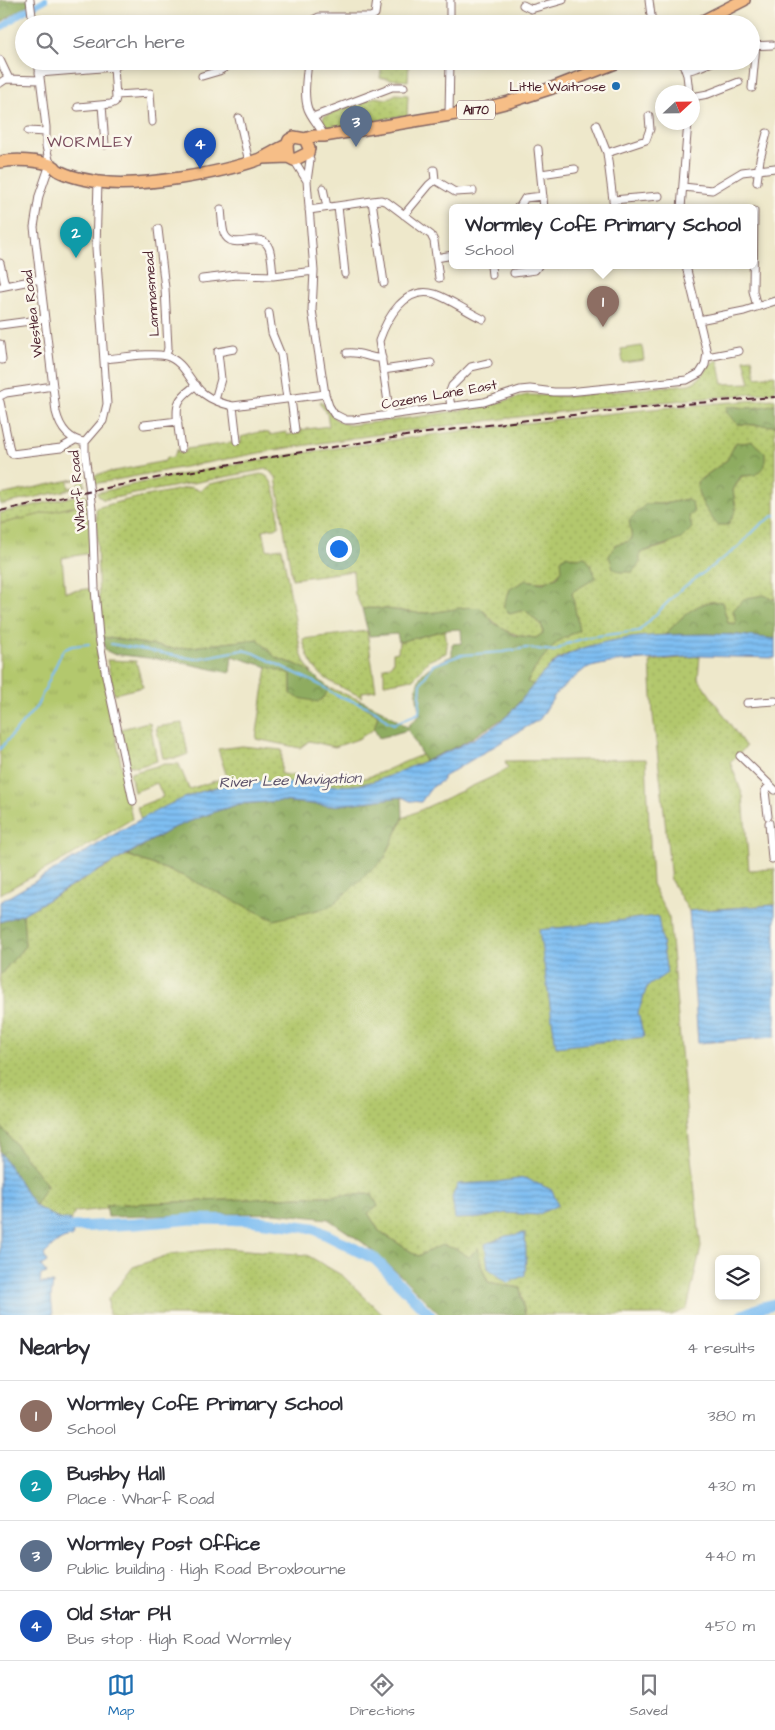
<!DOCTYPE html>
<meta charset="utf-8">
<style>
:root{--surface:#fff;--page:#f7f7f7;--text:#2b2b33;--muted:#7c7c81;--line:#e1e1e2;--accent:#1f6fb2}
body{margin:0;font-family:"Architects Daughter",sans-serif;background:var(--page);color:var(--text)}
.controls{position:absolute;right:15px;bottom:15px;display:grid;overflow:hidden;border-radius:8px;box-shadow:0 2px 8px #0003}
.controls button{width:45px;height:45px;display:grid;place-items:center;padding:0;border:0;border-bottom:1px solid var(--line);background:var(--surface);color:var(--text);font:25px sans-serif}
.compass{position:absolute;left:655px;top:85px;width:45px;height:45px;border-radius:50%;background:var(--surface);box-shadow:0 2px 8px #0003;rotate:68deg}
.you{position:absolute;left:338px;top:548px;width:18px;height:18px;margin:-12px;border:4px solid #fff;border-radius:50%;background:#1a73e8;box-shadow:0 0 0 8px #1a73e833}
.badge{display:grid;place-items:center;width:32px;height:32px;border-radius:50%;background:var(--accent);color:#fff;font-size:16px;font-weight:700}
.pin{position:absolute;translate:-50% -41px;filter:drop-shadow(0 1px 2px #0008)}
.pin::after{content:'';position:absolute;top:26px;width:18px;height:15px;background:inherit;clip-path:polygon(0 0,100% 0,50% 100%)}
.popup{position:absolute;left:449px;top:204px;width:308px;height:65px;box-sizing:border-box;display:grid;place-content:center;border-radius:8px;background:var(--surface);filter:drop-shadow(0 1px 4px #0005);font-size:16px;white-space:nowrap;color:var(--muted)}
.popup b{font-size:19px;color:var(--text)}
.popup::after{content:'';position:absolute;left:50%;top:100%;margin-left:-10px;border:10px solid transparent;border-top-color:var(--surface)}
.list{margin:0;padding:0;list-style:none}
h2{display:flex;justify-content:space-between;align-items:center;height:65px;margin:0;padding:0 20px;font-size:21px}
h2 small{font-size:16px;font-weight:400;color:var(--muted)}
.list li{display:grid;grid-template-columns:32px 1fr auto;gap:15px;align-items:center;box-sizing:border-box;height:70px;padding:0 20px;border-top:1px solid var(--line)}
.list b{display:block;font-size:19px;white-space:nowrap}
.list p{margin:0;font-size:16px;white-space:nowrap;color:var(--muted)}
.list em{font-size:16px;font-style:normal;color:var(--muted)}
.icon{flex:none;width:28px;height:28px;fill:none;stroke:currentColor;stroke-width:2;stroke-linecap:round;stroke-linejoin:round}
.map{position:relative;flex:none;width:775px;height:1315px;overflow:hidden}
.search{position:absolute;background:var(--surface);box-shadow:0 2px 8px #0003;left:15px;right:15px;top:15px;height:55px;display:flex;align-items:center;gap:12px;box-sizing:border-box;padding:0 18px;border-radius:28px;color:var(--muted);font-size:19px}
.sheet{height:345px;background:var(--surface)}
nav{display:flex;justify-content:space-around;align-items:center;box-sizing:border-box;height:70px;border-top:1px solid var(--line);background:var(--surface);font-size:14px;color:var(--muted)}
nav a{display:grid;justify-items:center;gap:2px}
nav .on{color:var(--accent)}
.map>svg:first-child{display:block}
.grass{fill:url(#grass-dots);stroke:#7e744c;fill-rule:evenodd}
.forest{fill:url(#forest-crowns);stroke:#6c6646}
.park{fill:url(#park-tufts);stroke:#7e744c}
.pitch{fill:#b3c86d;stroke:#7e744c}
.water{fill:url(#water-rules);stroke:#646e8e}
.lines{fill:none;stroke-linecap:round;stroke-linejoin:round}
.stream{stroke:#7ebef2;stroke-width:2}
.canal{stroke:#7ebef2;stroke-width:6}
.river{stroke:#7ebef2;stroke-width:11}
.street-casing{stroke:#836563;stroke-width:9}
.primary-casing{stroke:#836563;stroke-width:14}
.street{stroke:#fff;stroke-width:7}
.primary{stroke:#f6be87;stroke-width:11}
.rail{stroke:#4a1f2b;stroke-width:2;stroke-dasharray:8 4;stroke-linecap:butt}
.poi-dot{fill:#1f6fb2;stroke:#fbf7ec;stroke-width:2}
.labels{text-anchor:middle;stroke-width:5;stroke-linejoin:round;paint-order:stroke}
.shield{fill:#fbf7ec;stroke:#7f6065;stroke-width:1}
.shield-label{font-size:12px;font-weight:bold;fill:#4a1f2b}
.poi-label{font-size:14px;fill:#4a1f2b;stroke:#fbf7ec;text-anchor:end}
.street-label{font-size:14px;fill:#4a1f2b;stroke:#fbf7ec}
.water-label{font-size:15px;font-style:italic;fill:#5a4f67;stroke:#fbf7ec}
.quarter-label{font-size:16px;letter-spacing:1px;fill:#7b4e5e;stroke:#fbf7ec}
</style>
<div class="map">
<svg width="775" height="1315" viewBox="0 0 775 1315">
<defs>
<pattern id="grass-dots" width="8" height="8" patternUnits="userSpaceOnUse" patternTransform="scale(1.25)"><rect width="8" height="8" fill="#b3c86d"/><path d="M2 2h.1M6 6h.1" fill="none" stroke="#9bab5f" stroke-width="1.8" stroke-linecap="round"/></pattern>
<pattern id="forest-crowns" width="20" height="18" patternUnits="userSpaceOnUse" patternTransform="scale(1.25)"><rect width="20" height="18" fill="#8eac60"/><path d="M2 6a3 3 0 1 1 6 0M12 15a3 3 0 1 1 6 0" fill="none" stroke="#768b4f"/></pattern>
<pattern id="park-tufts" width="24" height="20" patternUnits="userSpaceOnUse" patternTransform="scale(1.25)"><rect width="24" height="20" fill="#b3c86d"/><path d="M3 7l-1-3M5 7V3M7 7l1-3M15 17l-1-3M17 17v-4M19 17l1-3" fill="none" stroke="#9bab5f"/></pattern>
<pattern id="water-rules" width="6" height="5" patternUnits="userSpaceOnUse" patternTransform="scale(1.25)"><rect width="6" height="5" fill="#7ebef2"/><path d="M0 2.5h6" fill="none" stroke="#699ac4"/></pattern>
</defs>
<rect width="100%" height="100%" fill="#fbf7ec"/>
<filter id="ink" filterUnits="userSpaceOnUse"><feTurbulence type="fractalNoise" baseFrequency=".02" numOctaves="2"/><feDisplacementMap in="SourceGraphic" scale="10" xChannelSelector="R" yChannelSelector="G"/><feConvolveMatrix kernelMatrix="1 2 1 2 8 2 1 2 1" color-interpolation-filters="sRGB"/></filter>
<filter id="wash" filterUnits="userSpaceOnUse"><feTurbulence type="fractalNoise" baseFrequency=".0096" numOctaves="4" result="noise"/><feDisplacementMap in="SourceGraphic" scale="20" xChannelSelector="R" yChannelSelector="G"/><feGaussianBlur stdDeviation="1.12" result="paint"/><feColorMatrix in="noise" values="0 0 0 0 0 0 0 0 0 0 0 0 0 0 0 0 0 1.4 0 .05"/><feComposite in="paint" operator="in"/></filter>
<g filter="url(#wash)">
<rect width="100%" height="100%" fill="#eee8cb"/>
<path class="grass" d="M382 63 409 65 408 81 380 78Z
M396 94 408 95 407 117 400 116 328 130 322 124 324 116 375 97 387 99Z
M752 358 756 377 775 375V392L583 409 374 435 275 450 94 484 93 478 95 475 165 461 166 458 173 457 178 449 179 453 186 452V449L229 443H234V444L241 443V437L259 432 269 433 270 435 286 432 287 435 300 433V430L329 426 327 414 319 402 321 401 335 419 342 423 350 425 396 420 482 407 527 395 569 396 689 384C707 378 706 363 718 360L723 384 750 383 744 359Z
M775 399V404C762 408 747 409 733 406L738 424 775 426V600L774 598 736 624 728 623 722 602C699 598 679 619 665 635 631 639 583 641 554 662 547 668 540 678 534 685L526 682 540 661 557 642 578 630 572 592 562 570C551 584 542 583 526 580L510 613 525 610 542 626 543 633 536 638C506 634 501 630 481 608 461 605 441 614 421 613 401 612 382 606 362 609L355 594 353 571 292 579 276 477 267 469 108 499H102L96 493C224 463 355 444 486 428 582 416 678 405 775 399ZM727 460 755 475 742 476 733 490 736 510 697 482ZM687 499 689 516 667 545 640 553 617 544 627 542 632 539 646 504H664Z
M261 474C278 476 278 514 279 527L263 530 267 550 282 548 301 653 305 663 312 673 295 664 276 658 258 639 175 649 103 637 99 607 96 508 122 501 191 487 200 491 209 484Z
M84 477 85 485 76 488 75 486H79L78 479 68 481 69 488 73 487V489L0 505V495Z
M84 494 87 495 88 503 0 524V513Z
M445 630 447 645 446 653 428 661 413 679 384 684V667L390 666 393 662V653L398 652 399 642Z
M367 631 376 690 362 692V697C330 682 311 677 303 639Z
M700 656 698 678 746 747 730 762 743 796 749 870 775 869V905L689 911 671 881 664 811 653 715 650 661Z
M107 660 136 661 143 687 114 694Z
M267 666 291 674V693L324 697 329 688 360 700V703L378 715 374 729 358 739 335 747 309 741 300 748 256 739Z
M148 722 150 723 157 761 137 767 128 765 121 729Z
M182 723 188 754 177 758H163L156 727Z
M242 746 282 750 281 774C306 777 335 784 360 779 381 775 401 762 422 755L425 761C404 770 379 782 356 785 318 790 277 780 237 783 204 786 171 805 141 820L137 807 163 797 157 783 134 792 130 773 165 764H179L189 789 227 777 218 749Z
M646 759 652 884 669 918 689 1139 701 1247 687 1309 672 1315H525L520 1288 488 1282 481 1265 478 1248 469 1257 456 1249 424 1253 418 1256 379 1231 368 1213 371 1194 106 1205V1209L75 1212 71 1220 59 1219 35 1206 47 1185 0 1125V975L25 946 23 914 127 855 181 875 384 859 403 818 492 777 508 768 505 761Z
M224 1248 307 1255 343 1276 383 1315H109L108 1299 133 1267 171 1254Z"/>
<path class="forest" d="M0 0H35L0 23Z
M775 404V426L738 424 726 412 727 407C733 406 737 407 743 408 754 408 765 407 775 404Z
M752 441 765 453V466L755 475 741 476 733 490 736 510 728 525H717C707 511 697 499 697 482L727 460 736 442 743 443Z
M687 499 692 503 694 513 689 516 692 528 681 539 640 553V563L632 572H620L613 568 609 556 616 544 627 542 632 539 629 520 646 504H664Z
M566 555 576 558 585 557 591 565 596 578 572 592 579 630 557 642 540 661 527 682 534 685 507 716 460 745 425 761 408 730 379 738 374 729 378 715 359 703 360 700 382 710 407 727 420 715C412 679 417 671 452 656V644L462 643 461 629 445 630 399 642 397 634 369 636 362 609C383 606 403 613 423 613 443 613 462 605 481 608L494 623 513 635 536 638 543 633 542 626 525 610 510 614 503 607 510 589 526 580 543 583 557 577 562 570 561 560Z
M764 595 775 600V639L738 635H665C679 619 699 598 722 602L728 623 736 624 733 610 746 598Z
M103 637 175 649 258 639 276 658 295 664 306 669 329 688 324 697 318 702 299 698 291 694V674L232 656 230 673 175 661 113 654 105 650Z
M402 797 403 818 384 859 330 907 274 920 181 875 127 855 173 828 214 812 239 804 281 801 332 806Z
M23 914 25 946 0 975V922Z
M0 1125 47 1185 35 1206 0 1152Z
M372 1194 378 1206 368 1213 379 1231 418 1256 442 1245 456 1249 469 1257 478 1248 481 1265 488 1282 520 1288 525 1315H440L402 1277 362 1242 328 1219 276 1213 108 1217 106 1205Z"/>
<path class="park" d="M88 503 91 553 62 558 65 592 93 588 100 656 132 819 70 856 0 894V524Z"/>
<path class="pitch" d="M642 346 644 360 623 363 621 349Z"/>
<path class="water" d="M707 634 738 635 775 639V658L700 656 614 662 586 668 557 692 540 719 443 777V780L431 788 421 802 410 801 402 797 332 806 281 801 239 804 214 812 173 828 23 914 0 922V902C28 885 57 869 85 852 130 825 178 794 230 784 271 776 314 789 355 785 375 783 397 773 415 765 442 755 487 735 508 715 527 697 541 668 565 656 605 635 662 635 707 634Z
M775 905V1037L698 1043 689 911Z
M658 916 667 973 647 987 638 1013 644 1037 556 1047 539 930Z
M0 1152 35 1206 59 1219 71 1220 73 1237C60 1237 53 1246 44 1255L47 1262 41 1266 47 1273 41 1275 40 1283H53L51 1297 53 1315H0Z
M525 1178 552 1190 558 1205 537 1215 506 1213 480 1218 455 1219 452 1197 458 1184 496 1182Z
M525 1233 526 1254 525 1275 508 1283 488 1268 485 1244 506 1236Z"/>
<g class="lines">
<path class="stream" d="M111 644 195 659 243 650 254 653 320 685 336 695 366 706 377 712 387 721 394 724 419 713 421 683 433 665 461 655 503 652 526 648 555 651 566 644 588 637 639 631 680 590 737 548 761 524 775 515
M0 749 37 706 63 650 72 646 89 644"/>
<path class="canal" d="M0 29 21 13 45 0"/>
<path class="river" d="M73 1227 136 1224 192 1219 250 1220 313 1228 375 1259 430 1315
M742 1315 762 1307 775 1304"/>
</g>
</g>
<g filter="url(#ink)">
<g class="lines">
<defs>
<path id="street" d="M30 0 33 24
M649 0 652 24
M523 5 531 9 563 0
M312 24 313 20 319 17H371L375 14 377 0
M450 24V0
M751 46 772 45
M0 60 9 79
M38 61 46 127V146L49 160 53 166
M308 61C307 75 303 95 308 109 312 119 320 126 324 136
M682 61 687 75 689 92
M686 71 697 68 714 61
M39 73 114 67 125 61
M202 76 219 71 236 61
M0 83 6 79 40 80
M752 88 756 45
M116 95 150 93 152 122
M692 97 708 94 739 82
M102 105 105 145
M78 107 111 104 115 102 116 98 114 67
M449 115 450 61
M313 117 392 87H404
M239 118 249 162
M596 125 607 153 614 208
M28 131 46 132
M538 149 544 208
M308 153 310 160 307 181 314 271 312 310 325 394 329 406 334 414 346 420H353L484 402 520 390 530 389 554 392H568L687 380 700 373 705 365 707 353 686 266
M607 153 646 140 650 129 649 116
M294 160 307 181
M48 170 39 196 34 227 56 412C60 428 69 440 85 442
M434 170 435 180
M541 174 575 169
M98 182 96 248 107 404 103 421 85 442V454L92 509 95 589 99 637 106 676 133 801
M757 182 760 159 767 133
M683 187 712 190 742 172 775 168
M323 188 327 207
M613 200 659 196
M372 201 384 283
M338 206 345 274
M517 208H519L525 198 543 196
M681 208 688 122
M221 209C222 217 222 226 224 233 232 254 261 228 269 248 272 256 272 267 273 276
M309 210 372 201 381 200 387 202 431 235 434 241 439 278
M754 211 753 291 757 307
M404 215 429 185 435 180 455 192 473 191
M158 229 165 288 168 348 166 356
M436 258 453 255
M0 263 5 285
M491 266 492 275
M514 273 535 270 538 266
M202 279 236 275 273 276 314 271
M0 287 40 279
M269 313 272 333 281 355 287 399
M699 320 744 311 775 301
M0 325 45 319
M0 344 2 360
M347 353C360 351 369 359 382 358
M707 357 739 351
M104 359C122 358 150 352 166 356 186 362 189 383 204 394 212 400 223 404 233 406L325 394
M383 370 431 363
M0 396 6 393 53 386
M291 399 295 430
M215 400 221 379 218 352 234 349
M0 402 10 451 12 454 61 448 75 440
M233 406 237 441
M451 407 449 394 452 386 471 367 488 363
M390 416 379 341C387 318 405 285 435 294 452 300 467 312 483 319
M144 425 178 421
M181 449C180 437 174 412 179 402 182 395 190 390 196 385
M747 703 775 701
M740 756 775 790
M768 816 765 791 770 785
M769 823 772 859"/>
<path id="primary" d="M697 24 744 0
M305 139 314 136H324L474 111 509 102 552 88 621 61
M263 158 288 157 294 160 308 153 309 148 305 139 294 137 289 140 287 145 288 157
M0 162C14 159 40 160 53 166 57 168 54 168 59 171 70 177 86 180 99 182 140 188 221 173 260 159 269 155 278 149 287 145"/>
</defs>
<use href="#street" class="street-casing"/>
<use href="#primary" class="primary-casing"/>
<use href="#street" class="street"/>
<use href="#primary" class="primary"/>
<path class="rail" d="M0 511C255 453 514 415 775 397"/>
</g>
</g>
<circle class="poi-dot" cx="616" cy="86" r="5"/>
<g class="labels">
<rect class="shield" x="457" y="100.5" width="38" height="19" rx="4"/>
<g class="shield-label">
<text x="476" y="114">A1170</text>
</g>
<g class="poi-label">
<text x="606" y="91">Little Waitrose</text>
</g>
<g class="street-label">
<text transform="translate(151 294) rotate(-94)" y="5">Lammasmead</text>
<text transform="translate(32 314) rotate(-97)" y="5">Westlea Road</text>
<text transform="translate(439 394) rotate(-10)" y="5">Cozens Lane East</text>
<text transform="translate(77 491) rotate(-95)" y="5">Wharf Road</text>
</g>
<g class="water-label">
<text transform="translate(290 780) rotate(-2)" y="5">River Lee Navigation</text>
</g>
<g class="quarter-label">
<text x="90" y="147">WORMLEY</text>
</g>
</g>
</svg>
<div class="controls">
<button><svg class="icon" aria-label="layers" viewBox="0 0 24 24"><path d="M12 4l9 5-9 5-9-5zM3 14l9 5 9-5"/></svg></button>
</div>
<svg class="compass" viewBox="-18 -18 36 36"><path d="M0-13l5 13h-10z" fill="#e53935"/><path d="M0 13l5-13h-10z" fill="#7c7c81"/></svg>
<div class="you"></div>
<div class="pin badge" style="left:603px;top:327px;background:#8d6e63">1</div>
<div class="popup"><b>Wormley CofE Primary School</b>School</div>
<div class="pin badge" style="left:76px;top:258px;background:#0f9aa8">2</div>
<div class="pin badge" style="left:356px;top:147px;background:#5c6f8a">3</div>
<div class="pin badge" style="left:200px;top:169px;background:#1a4fb4">4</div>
<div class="search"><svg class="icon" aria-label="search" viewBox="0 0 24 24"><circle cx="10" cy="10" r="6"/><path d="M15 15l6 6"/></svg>Search here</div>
</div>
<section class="sheet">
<h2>Nearby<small>4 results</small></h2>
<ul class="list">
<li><span class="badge" style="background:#8d6e63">1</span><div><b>Wormley CofE Primary School</b><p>School</p></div><em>380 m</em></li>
<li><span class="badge" style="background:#0f9aa8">2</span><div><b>Bushby Hall</b><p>Place · Wharf Road</p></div><em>430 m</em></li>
<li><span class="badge" style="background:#5c6f8a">3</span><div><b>Wormley Post Office</b><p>Public building · High Road Broxbourne</p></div><em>440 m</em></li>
<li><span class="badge" style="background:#1a4fb4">4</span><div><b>Old Star PH</b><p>Bus stop · High Road Wormley</p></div><em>450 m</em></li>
</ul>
</section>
<nav>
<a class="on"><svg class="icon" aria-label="map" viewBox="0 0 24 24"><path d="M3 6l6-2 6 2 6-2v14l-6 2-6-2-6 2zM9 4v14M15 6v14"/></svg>Map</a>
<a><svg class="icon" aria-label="directions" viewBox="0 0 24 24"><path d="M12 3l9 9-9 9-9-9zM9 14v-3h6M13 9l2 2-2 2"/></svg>Directions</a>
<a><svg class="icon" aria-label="saved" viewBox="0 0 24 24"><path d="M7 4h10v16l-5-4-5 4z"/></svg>Saved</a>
</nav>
